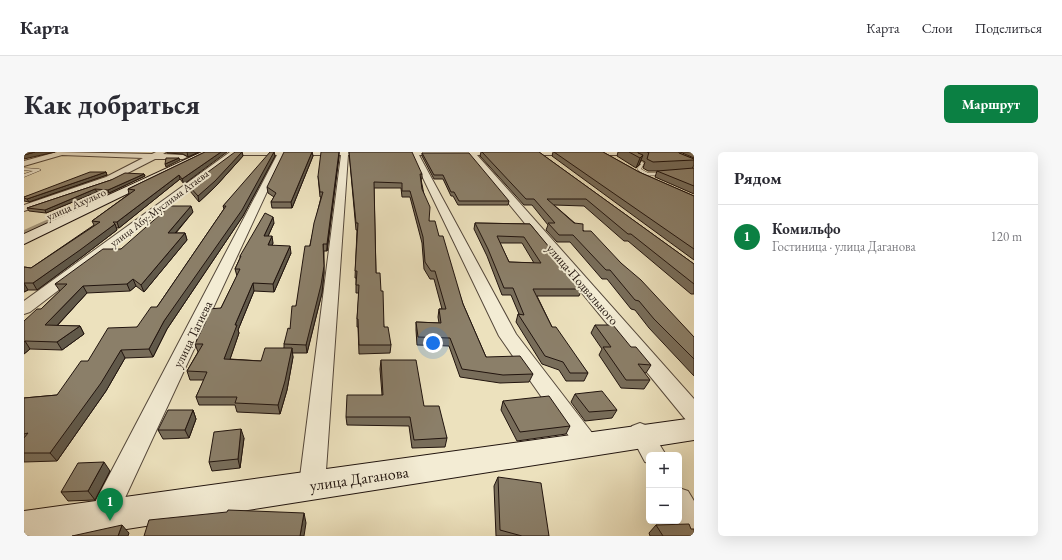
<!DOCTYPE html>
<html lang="ru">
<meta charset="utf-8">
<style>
:root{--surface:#fff;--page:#f7f7f7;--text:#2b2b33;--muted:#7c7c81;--line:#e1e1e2;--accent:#0b8043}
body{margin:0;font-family:"EB Garamond",serif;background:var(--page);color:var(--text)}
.controls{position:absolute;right:12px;bottom:12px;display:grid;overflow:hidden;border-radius:6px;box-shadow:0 4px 16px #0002}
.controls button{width:36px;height:36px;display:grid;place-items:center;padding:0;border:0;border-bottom:1px solid var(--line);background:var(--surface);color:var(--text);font:20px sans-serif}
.you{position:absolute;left:409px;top:191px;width:14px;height:14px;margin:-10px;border:3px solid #fff;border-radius:50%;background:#1a73e8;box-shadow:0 0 0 6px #1a73e833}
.badge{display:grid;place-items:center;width:26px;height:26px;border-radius:50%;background:var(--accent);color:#fff;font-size:13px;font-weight:700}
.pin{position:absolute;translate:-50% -33px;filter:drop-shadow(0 1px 2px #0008)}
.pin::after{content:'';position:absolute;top:21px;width:14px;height:12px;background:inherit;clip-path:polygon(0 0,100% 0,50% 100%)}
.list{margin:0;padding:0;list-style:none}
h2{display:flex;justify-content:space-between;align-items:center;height:52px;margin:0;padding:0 16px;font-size:17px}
h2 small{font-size:13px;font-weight:400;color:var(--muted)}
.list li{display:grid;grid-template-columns:26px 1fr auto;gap:12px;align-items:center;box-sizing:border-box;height:64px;padding:0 16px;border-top:1px solid var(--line)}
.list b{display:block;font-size:15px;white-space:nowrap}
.list p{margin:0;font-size:13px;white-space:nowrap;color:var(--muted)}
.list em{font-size:13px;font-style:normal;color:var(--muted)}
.map{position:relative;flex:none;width:670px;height:384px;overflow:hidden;border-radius:6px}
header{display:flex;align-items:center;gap:24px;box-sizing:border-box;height:56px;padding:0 20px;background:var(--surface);border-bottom:1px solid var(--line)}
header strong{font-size:19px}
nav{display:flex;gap:22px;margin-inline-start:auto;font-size:14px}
.intro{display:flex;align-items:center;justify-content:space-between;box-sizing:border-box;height:96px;padding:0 24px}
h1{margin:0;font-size:28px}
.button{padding:10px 18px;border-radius:6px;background:var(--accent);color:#fff;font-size:14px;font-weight:700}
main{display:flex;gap:24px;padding:0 24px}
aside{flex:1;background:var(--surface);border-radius:6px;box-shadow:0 4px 16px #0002}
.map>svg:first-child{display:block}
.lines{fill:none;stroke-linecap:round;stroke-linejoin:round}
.canal{fill:#a79b82;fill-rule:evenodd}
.lane-casing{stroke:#54473a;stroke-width:1}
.street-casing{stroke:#54473a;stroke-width:2}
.secondary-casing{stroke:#21140e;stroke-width:2}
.lane{fill:#f3ecd4;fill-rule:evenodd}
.street{fill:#f3ecd4;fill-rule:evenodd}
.secondary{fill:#f3ecd4;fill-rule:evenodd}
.wall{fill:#786d5a;stroke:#21140e;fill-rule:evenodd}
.shaded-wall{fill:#61594a;stroke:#21140e}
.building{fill:#8b7f69;stroke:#21140e;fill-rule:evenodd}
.labels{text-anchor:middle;stroke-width:4;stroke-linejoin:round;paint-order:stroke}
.far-street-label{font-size:11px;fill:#21140e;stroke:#f3ecd4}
.street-label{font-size:13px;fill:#21140e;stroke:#f3ecd4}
.near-street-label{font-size:16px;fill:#21140e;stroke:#f3ecd4}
</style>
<header>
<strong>Карта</strong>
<nav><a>Карта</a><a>Слои</a><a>Поделиться</a></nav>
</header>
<div class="intro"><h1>Как добраться</h1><a class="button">Маршрут</a></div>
<main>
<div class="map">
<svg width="670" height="384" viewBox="0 0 670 384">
<rect width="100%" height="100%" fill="#ece1bd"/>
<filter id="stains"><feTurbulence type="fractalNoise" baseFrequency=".005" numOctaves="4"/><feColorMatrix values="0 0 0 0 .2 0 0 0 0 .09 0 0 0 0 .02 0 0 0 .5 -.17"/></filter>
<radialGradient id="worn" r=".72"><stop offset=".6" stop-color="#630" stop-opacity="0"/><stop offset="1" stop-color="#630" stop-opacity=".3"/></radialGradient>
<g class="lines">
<path class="canal" d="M100 33 104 36 103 38 0 85V78Z"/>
<defs>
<path id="lane" d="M612 7 620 11 617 17 624 21H643L645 22 643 23 614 24V22H619L613 17 617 12 611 9Z
M0 16 15 17 17 18 0 25V22L9 19 0 18Z"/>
<path id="street" d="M33 0 128 2 132 0H142L139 2 159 3 163 5 159 7H131L88 29 0 59V53L82 25 119 6 38 3 0 14V9Z
M206 0H620V3H453L670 247V270L662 268 445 3H395L492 182 572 286 576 293 572 300 564 303 556 300 475 184 388 3H324L301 333 297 341 288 345 279 341 275 333 317 3H260L88 374 78 378 68 374 64 365 68 356 253 3H211L204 8 6 160 0 162V149Z
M616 271 624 274 642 303H625V311L621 310 605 280 608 274Z
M655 336 664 339 670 349V384H660L652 369H655Z"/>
<path id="secondary" d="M178 0H189L0 92V82Z
M670 266V288L58 384H0V359Z"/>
</defs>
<use href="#lane" class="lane-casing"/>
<use href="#street" class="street-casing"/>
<use href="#secondary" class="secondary-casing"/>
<use href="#lane" class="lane"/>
<use href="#street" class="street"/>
<use href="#secondary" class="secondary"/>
</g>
<path class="wall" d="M143 0H175L164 5 159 2 143 1Z
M181 0 160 32 156 27 95 76H92L93 78 59 104 13 138H4L0 140V115L7 116 70 73 68 69 105 42 104 37Z
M218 0 219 4 192 34 175 50 166 39 165 34Z
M250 0 251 4 219 64 143 177 129 205 101 206 82 239 33 309 0 310V246L33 243 64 209 113 175 133 155 200 57 199 54Z
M288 0 289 4 268 56H248L247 50 250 45 244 41 243 35Z
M325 0 398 22V27H397L405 69 415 84 439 152 462 205 509 222 505 230 476 231 436 225 425 194 393 193 392 178V170L415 171 414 165 415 157H418L410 127H406L400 117 398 91 386 45H378L377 36H350L352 121 360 175 367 193 366 201 335 202 334 175H333V167L335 141H332V126H331L333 78H332Z
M457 0H515L670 112V142H667L604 89H600L560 54 530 53 597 111 670 185V224L625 176 611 158 607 157 583 127H578L546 90H533L522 78 524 73 508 53H500L456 4Z
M529 0H579L615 20 670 44V108L528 4Z
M594 0H655V1L670 7V13L668 17 670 16V42L631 25 633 19H624L619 16 621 10 617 8 615 13 612 16 593 4Z
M656 0H670V6Z
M398 1 485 49 484 53H434L429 44H427L419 27H410L398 4Z
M315 4 303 99H300V121L298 141 283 201H268L269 205 263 238 256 262 213 260 211 253H175L172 245 180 228H166L163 219 174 200 171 192 180 173 179 169 197 156 213 124 211 117 216 106V104L250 71 244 84 249 91 248 93 267 101 250 140 230 139 214 178 215 181 206 207 237 209 260 196V192L266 177 272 154 297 45H296L294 24Z
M82 20 83 23 5 50 0 49V45Z
M120 22 121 24 85 41 73 40 22 61 5 59 3 56 87 28Z
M169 60 152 81H161L163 88 120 140 112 134 106 139 63 141 33 174H56L60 182 38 198 6 197 0 202V169L17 157 36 139 31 132 97 97Z
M451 71 506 72 558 137 555 144H513L528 175 564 221 560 229H542L535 218 518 212 492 170 494 162H495L487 143H478L463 104 450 77ZM476 91H498L510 111 485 110Z
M571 173 607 195 627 213 622 221H620L626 228 620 237 597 236 575 203 578 197 567 181Z
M357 208 400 254 423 286 421 295 388 296 385 274 323 273 322 265 358 243 356 217Z
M551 242 593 258 588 266 561 269 547 250Z
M479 249 546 274 542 282 493 289 477 258Z
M169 258 172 267 165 286 139 287 134 278Z
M220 286 216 316 188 319 185 310Z
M86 319 71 348 44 349 37 340Z
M474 325 525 384H472L470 334Z
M632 373 667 377 670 384H626L625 381Z"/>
<path class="shaded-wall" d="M11 0H31L0 7V3Z
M163 0H175L164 5Z
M197 0H203L160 32 158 27Z
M218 0 219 4 192 34 175 50 174 44Z
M250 0 251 4 219 64 143 177 129 205 125 197 140 169Z
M288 0 289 4 268 56 267 50Z
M315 0V4L303 99V92Z
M619 3 615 13 612 16 616 6Z
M155 6 156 8 142 15 141 12Z
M82 20 83 23 5 50 3 47Z
M120 22 121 24 85 41 84 38Z
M155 23 156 27 95 76 93 70Z
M71 37 73 40 22 61 21 58Z
M167 54 169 60 146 87 144 81Z
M249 65 250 71 241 91 240 84Z
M91 72 93 78 59 104 13 138 9 131Z
M161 81 163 88 120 140 117 133Z
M248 84 249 91 245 100 244 93Z
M299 92 300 121 298 141 283 201 282 193Z
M266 94 267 101 250 140 249 132Z
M109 127 112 134 106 139 103 132Z
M0 131 4 138 0 140Z
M229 131 230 139 214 178 215 181 203 216 200 207 211 173Z
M59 134 63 141 26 181 21 173Z
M56 174 60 182 38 198 33 190Z
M1 189 6 197 0 202V190Z
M268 196 269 205 263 238 256 262 254 253Z
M97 198 101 206 82 239 33 309 26 301Z
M169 258 172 267 165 286 161 278Z
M217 277 220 286 216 316 214 307Z
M80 310 86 319 71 348 64 339Z
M280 361 282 371 280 384H276Z
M98 373 105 381 104 384H94Z"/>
<path class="building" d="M0 0H11L0 3Z
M181 0H197L158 27 155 23 93 70H89L91 72 56 98 9 131H0V115L7 116 76 70 68 69 111 38 104 37Z
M211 0H218L191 29 174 44 165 34Z
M246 0H250L218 58 140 169 125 197 97 198 77 231 26 301H0V286L4 281 0 282V246L33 243 57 209H64L84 176 113 175 127 155H133L202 54H199Z
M260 0H288L267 50H247L252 41 243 35Z
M297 0H315L303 92H299L300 114 297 133 282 193 260 192 264 176 266 177 268 154H272L281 94H286L290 71 299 40H296L294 24Z
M325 0H388L398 22H396L398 37 406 55 405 69H411L415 84H419L439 152 462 205 496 204 509 222 479 223 438 217 426 186 394 185 392 170 417 171 415 157H422L411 119H407L401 110 399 85 386 39H378V31L350 30 352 121H356L357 139H359L360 175H364L367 193H335L334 167H333L335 133H332L333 119H331L334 71H332Z
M458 0H515L670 112V132L607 82H604L562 47H523L550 71 559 72V79H567L597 111 617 128 670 185V207L630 167 615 149 611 148 586 118H582L549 83H535L524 71H531L510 47H502Z
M530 0H579L615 20 670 44V97Z
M605 0H614V1L619 3 616 6Z
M623 0H655V1L670 7V8L629 10 623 7 625 0Z
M398 1H445L485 49H435L430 40H427L419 23H410Z
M142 6H155L141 12Z
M670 16V34L633 19Z
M66 20H82L3 47 0 46V45Z
M101 21 120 22 84 38 71 37 21 58 3 56 87 28Z
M146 54H167L144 81H161L117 133 109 127 103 132 59 134 21 173 56 174 33 190 1 189 0 190V169L13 157H17L43 132H31L79 97H97Z
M241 61 249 65 240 84H248L244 93 266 94 249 132 229 131 211 173H213L200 207 237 209 241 196H268L261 229 254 253 211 251 213 245H172L183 220 163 219 179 192H171L182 169H179L184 157 197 156 216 117H211L217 104H216Z
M451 71 506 72 546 120 558 137H509L528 175H532L564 221H546L539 210 521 204 494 162 500 163 489 136H480L464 97ZM473 84 500 85 517 111 485 110Z
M571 173H589L607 195H612L627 213 614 212 626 228H602L579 195H587Z
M357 208H392L400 254H415L423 286 390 288 386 265H322L323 243H359Z
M578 239 593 258 565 260 551 242Z
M525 244 546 274 496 280 479 249Z
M144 258H169L161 278H134Z
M217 277 214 307 185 310 190 280Z
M80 310 64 339 37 340 54 311Z
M474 325 517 331 525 384H498L476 378Z
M204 358 280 361 276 384H120L125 368 203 360Z
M665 372 667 377H670V384H639L632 373Z
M98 373 94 384H48Z"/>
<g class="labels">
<g class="far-street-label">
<text transform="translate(52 52) rotate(-24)" y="4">улица Ахульго</text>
<text transform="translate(135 56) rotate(-37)" y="4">улица Абу-Муслима Атаева</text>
</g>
<g class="street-label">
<text transform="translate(559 132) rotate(49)" y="5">улица Подвального</text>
<text transform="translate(168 182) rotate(-64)" y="5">улица Тагиева</text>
</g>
<g class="near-street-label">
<text transform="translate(335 326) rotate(-8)" y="6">улица Даганова</text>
</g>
</g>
<rect width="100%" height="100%" filter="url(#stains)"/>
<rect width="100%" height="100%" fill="url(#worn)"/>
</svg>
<div class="controls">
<button>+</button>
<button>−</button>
</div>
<div class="you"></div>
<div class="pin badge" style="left:86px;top:369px">1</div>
</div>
<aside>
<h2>Рядом<small></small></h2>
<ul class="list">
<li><span class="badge">1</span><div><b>Комильфо</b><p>Гостиница · улица Даганова</p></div><em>120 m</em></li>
</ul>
</aside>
</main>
